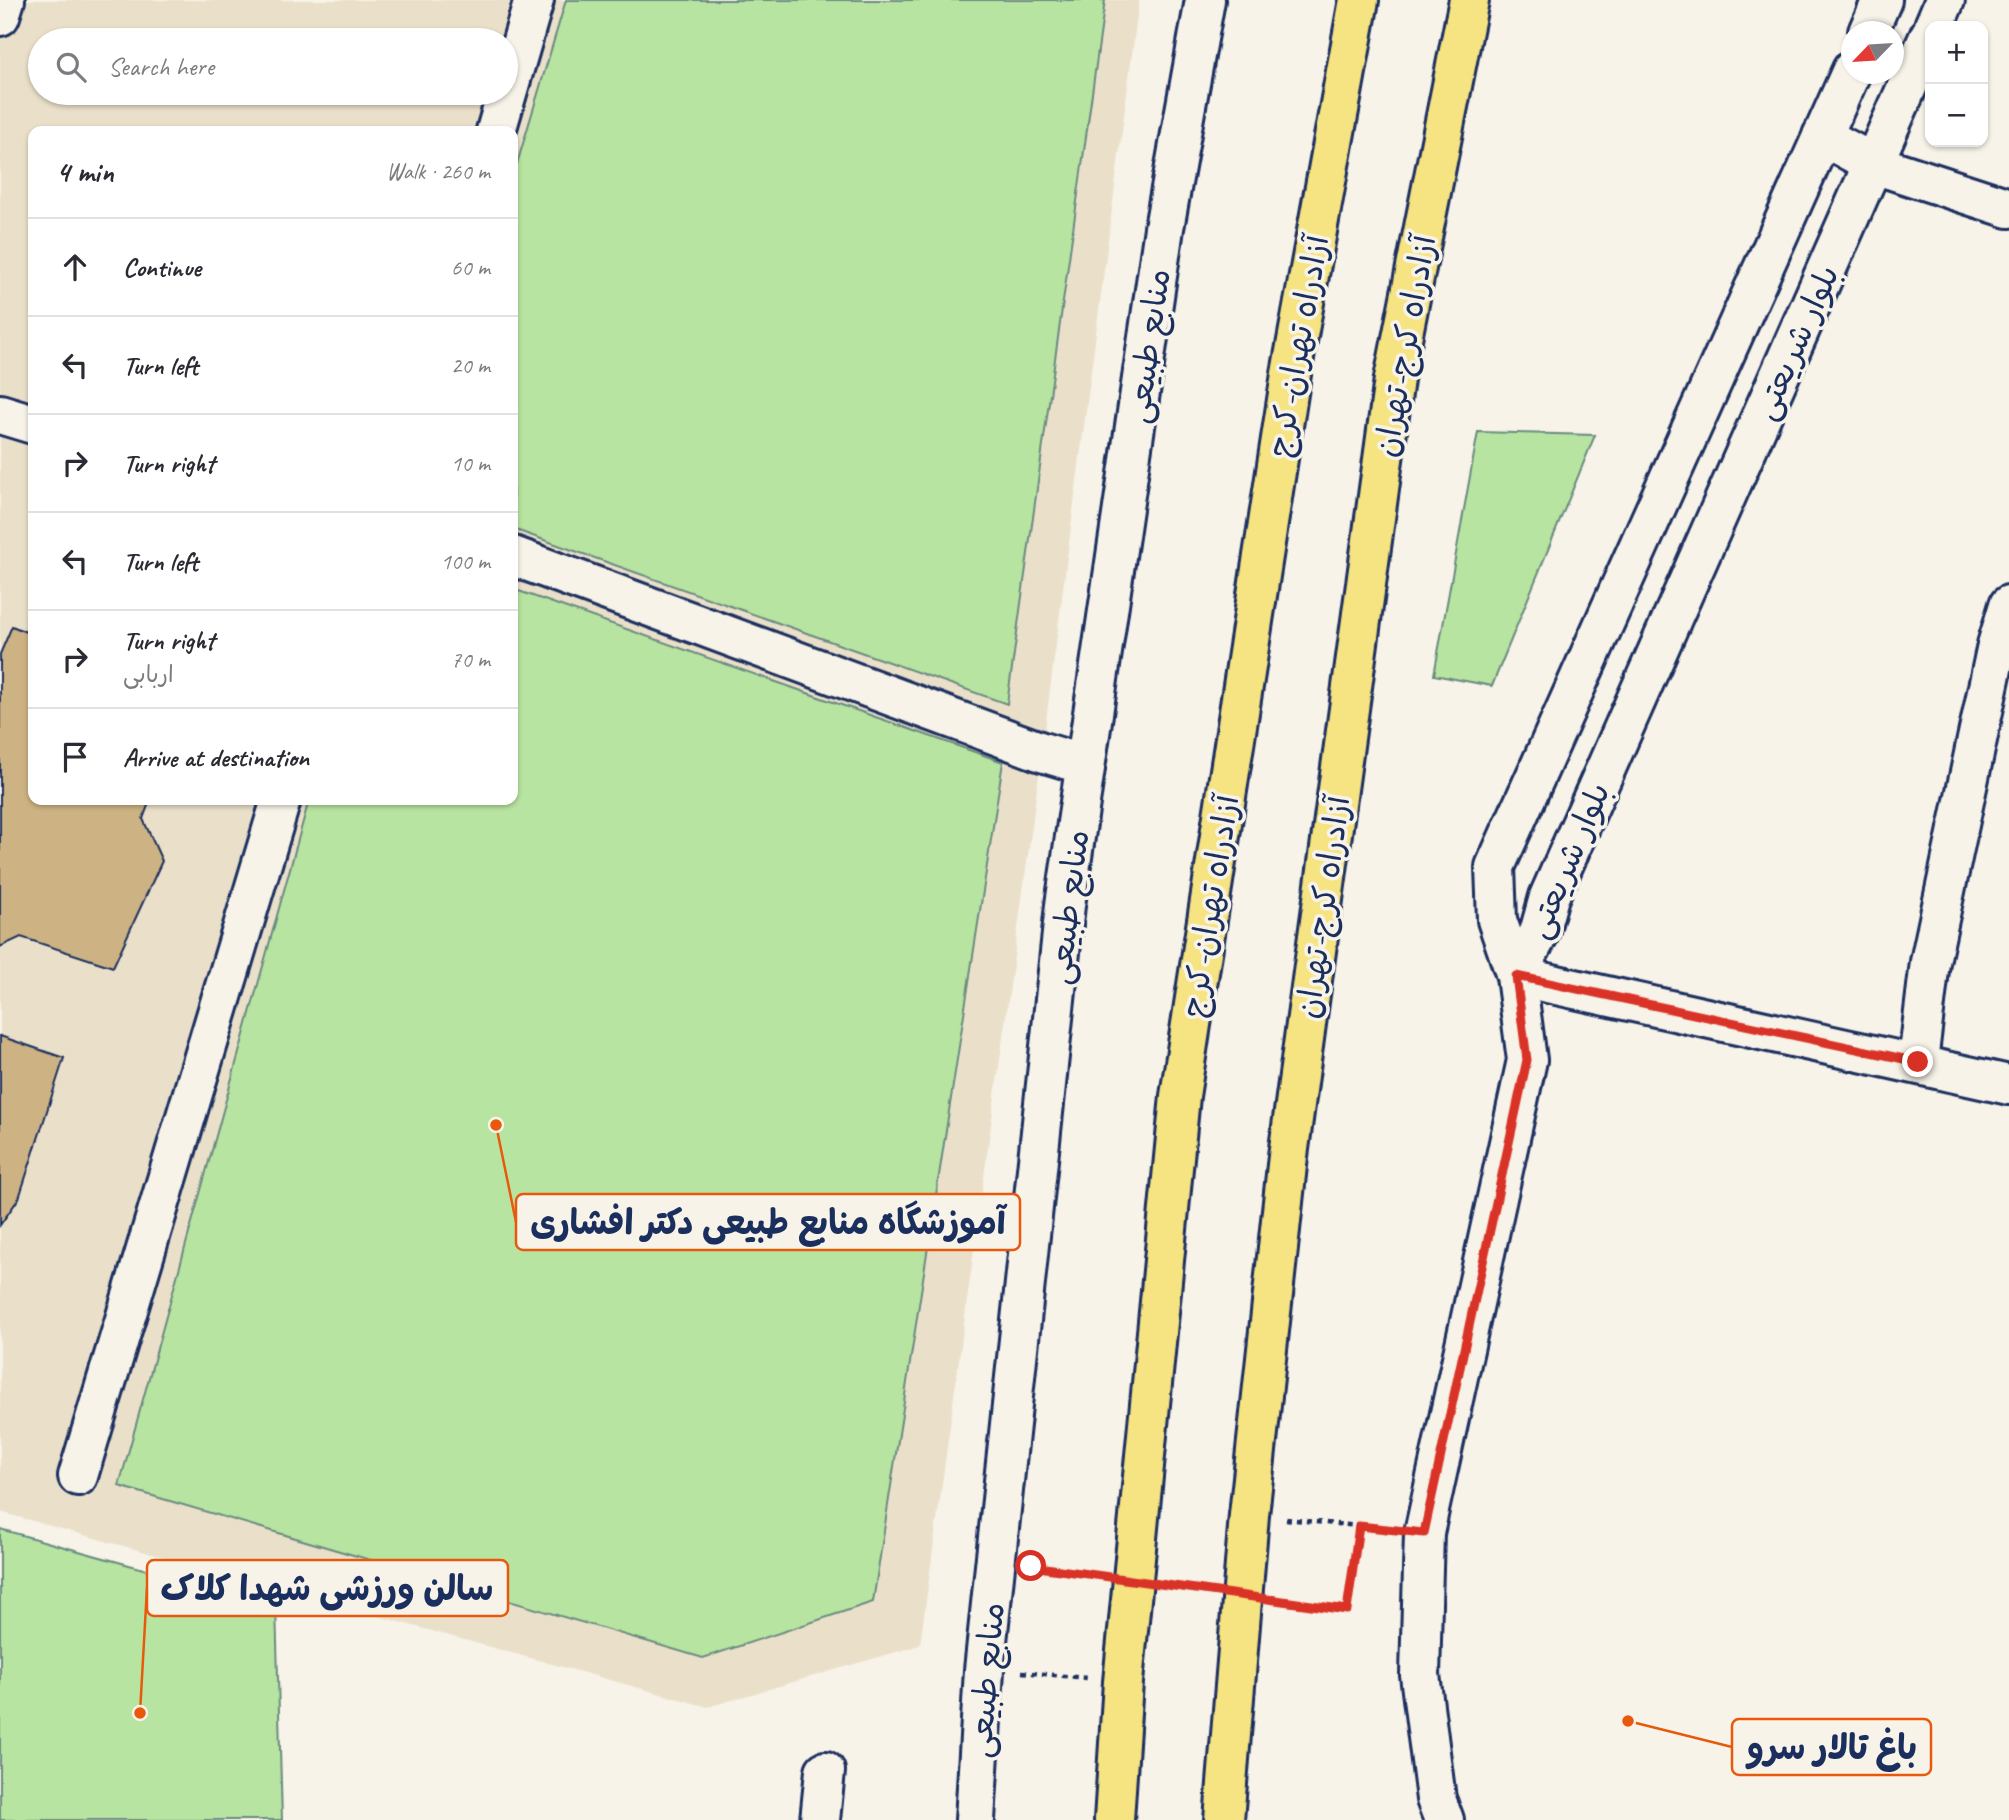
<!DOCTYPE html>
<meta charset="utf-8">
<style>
:root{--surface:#fff;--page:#f2f2f3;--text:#2b2b33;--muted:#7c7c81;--line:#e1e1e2}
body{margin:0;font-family:Caveat,"Playpen Sans Arabic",sans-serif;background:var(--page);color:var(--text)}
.controls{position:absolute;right:21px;top:21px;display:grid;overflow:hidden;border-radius:14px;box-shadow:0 2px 5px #0004}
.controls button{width:63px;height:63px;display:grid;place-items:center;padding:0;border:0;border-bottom:2px solid var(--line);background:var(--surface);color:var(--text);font:35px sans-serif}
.compass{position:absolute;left:1841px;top:21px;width:63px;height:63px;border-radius:50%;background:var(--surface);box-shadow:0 2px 5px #0004;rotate:245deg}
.stop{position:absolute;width:21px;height:21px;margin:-16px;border:5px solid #d93025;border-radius:50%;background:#fff}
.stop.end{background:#d93025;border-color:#fff;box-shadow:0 2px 7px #0008}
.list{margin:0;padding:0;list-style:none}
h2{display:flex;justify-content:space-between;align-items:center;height:91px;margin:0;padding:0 28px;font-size:30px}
h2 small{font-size:23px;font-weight:400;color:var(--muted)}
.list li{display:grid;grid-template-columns:46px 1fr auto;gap:21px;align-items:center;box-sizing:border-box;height:98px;padding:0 28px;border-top:2px solid var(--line)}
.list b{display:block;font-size:26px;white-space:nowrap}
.list p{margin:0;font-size:23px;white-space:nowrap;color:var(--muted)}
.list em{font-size:23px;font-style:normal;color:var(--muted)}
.icon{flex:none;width:38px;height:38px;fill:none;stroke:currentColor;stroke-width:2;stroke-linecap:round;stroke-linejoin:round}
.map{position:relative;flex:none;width:2009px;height:1820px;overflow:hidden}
.search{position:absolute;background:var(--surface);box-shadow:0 2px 5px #0004;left:28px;top:28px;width:490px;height:77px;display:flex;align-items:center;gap:18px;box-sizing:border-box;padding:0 24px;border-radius:38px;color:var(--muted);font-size:26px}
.panel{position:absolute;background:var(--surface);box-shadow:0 2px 5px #0004;left:28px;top:126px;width:490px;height:679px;border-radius:14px}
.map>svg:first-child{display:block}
.built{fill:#eae0ca;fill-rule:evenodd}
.green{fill:#b8e4a1;stroke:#6a8a80;stroke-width:2}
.building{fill:#cdb383;stroke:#1b2f5e;stroke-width:2}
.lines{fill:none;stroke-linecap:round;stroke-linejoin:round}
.minor-casing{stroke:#1b2f5e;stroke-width:44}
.highway-casing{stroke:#1b2f5e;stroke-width:44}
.path{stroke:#1b2f5e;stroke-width:4.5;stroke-dasharray:5 5;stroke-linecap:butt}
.minor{stroke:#f7f3e8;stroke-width:38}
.highway{stroke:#f6e381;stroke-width:38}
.path-bridge{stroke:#1b2f5e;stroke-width:4.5;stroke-dasharray:5 5;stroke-linecap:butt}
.route{stroke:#d93025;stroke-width:9}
.labels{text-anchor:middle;stroke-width:7;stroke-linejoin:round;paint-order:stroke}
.street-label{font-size:33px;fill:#1b2f5e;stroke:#f7f3e8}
.leader{fill:none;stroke:#e8590c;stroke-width:2.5}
.callout-dot{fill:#e8590c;stroke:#f7f3e8;stroke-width:2.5}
.callout{fill:#f7f3e8;stroke:#e8590c;stroke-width:2.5}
.callout-label{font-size:35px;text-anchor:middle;font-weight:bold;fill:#1b2f5e}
</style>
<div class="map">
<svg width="2009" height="1820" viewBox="0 0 2009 1820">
<rect width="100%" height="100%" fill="#f7f3e8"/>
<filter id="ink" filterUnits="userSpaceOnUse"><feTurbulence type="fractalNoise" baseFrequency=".0143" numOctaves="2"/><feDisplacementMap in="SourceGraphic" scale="14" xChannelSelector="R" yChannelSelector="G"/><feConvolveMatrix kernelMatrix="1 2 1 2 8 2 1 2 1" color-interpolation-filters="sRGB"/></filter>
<g filter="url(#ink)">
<path class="built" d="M0 0H1139L1042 752 920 1645 708 1707 0 1512ZM40 40H506V93H40ZM33 131H513V800H33Z"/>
<path class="green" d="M566 0H1105L1007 704 513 529V177Z
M1478 432 1595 435 1492 686 1434 675Z
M513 589 1003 762 873 1602 703 1658 119 1486 309 800H513Z
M0 1529 276 1606 282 1820H0Z"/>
<path class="building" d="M12 626 33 635V800H150L143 819 162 861 113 967 21 937 0 947V654Z
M0 1036 64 1058 19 1198 0 1225Z"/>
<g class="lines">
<defs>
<path id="minor" d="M0 16 5 0
M1934 26 1945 0
M1868 32 1882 0
M1852 70 1495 867 1497 920 1516 976 1539 933 1549 897 1930 35
M496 131 534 0
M1822 136 1874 164 2009 208
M0 414 33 424
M513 556 1042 752 1085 765
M1918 1062 1930 962 1997 645 2009 605
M78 1476 281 800
M820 1820 825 1771
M975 1820 984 1670 1065 905 1164 228 1205 0
M1444 1820 1436 1799 1420 1675 1424 1533 1527 1060 1516 976 2009 1085"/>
<path id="highway" d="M1114 1820 1123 1682 1180 1096 1291 374 1359 0
M1224 1820 1249 1515 1288 1156 1394 379 1469 0"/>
</defs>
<use href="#minor" class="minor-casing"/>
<use href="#highway" class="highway-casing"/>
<path class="path" d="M1286 1519 1388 1529
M1347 1610 1359 1526
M1022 1672 1087 1678"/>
<use href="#minor" class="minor"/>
<use href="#highway" class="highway"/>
<path class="path-bridge" d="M1031 1566 1347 1610"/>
</g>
</g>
<g class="lines" filter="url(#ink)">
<path class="route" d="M1031 1566 1347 1610 1359 1526 1424 1533 1527 1060 1516 976 1918 1062"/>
</g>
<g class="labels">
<g class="street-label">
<text transform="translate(1795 342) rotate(-66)" y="12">بلوار شریعتی</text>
<text transform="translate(1147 346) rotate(-82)" y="12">منابع طبیعی</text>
<text transform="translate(1297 346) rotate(-80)" y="12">آزادراه تهران-کرج</text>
<text transform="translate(1404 346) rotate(-80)" y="12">آزادراه کرج-تهران</text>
<text transform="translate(1567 860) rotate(-67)" y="12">بلوار شریعتی</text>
<text transform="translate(1209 906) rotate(-81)" y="12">آزادراه تهران-کرج</text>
<text transform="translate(1067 907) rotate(-83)" y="12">منابع طبیعی</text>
<text transform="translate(1322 907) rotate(-82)" y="12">آزادراه کرج-تهران</text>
<text transform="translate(985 1680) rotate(-85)" y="12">منابع طبیعی</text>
</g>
</g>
<path class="leader" d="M496 1125L516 1222M140 1713L147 1588M1628 1721L1732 1747"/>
<g class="callout-dot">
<circle cx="496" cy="1125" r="7"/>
<circle cx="140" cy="1713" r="7"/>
<circle cx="1628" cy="1721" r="7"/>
</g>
<g class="callout">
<rect x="516" y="1194" width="504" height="56" rx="7"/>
<rect x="147" y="1560" width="361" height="56" rx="7"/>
<rect x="1732" y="1719" width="199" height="56" rx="7"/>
</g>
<g class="callout-label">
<text x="768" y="1234">آموزشگاه منابع طبیعی دکتر افشاری</text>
<text x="327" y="1600">سالن ورزشی شهدا کلاک</text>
<text x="1832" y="1759">باغ تالار سرو</text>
</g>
</svg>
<div class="controls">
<button>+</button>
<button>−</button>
</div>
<svg class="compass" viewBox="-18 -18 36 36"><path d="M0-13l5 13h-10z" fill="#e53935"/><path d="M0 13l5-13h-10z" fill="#7c7c81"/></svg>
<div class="stop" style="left:1031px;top:1566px"></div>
<div class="stop end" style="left:1918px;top:1062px"></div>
<div class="search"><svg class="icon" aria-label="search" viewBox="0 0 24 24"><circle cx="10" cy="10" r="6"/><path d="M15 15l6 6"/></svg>Search here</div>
<section class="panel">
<h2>4 min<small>Walk · 260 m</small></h2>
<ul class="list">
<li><svg class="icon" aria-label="ahead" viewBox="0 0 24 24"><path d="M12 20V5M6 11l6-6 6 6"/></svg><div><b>Continue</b></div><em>60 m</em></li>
<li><svg class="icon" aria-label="left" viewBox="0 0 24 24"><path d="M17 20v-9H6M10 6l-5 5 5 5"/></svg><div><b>Turn left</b></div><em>20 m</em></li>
<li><svg class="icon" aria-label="right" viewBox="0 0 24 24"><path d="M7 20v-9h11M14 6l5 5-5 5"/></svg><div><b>Turn right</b></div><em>10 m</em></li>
<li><svg class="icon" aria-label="left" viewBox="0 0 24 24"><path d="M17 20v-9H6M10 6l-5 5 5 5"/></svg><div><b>Turn left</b></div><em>100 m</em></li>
<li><svg class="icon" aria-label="right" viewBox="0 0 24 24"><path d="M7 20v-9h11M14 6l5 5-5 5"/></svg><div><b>Turn right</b><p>اربابی</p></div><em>70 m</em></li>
<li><svg class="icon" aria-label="arrive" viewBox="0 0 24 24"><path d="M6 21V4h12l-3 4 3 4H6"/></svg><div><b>Arrive at destination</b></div></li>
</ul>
</section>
</div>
